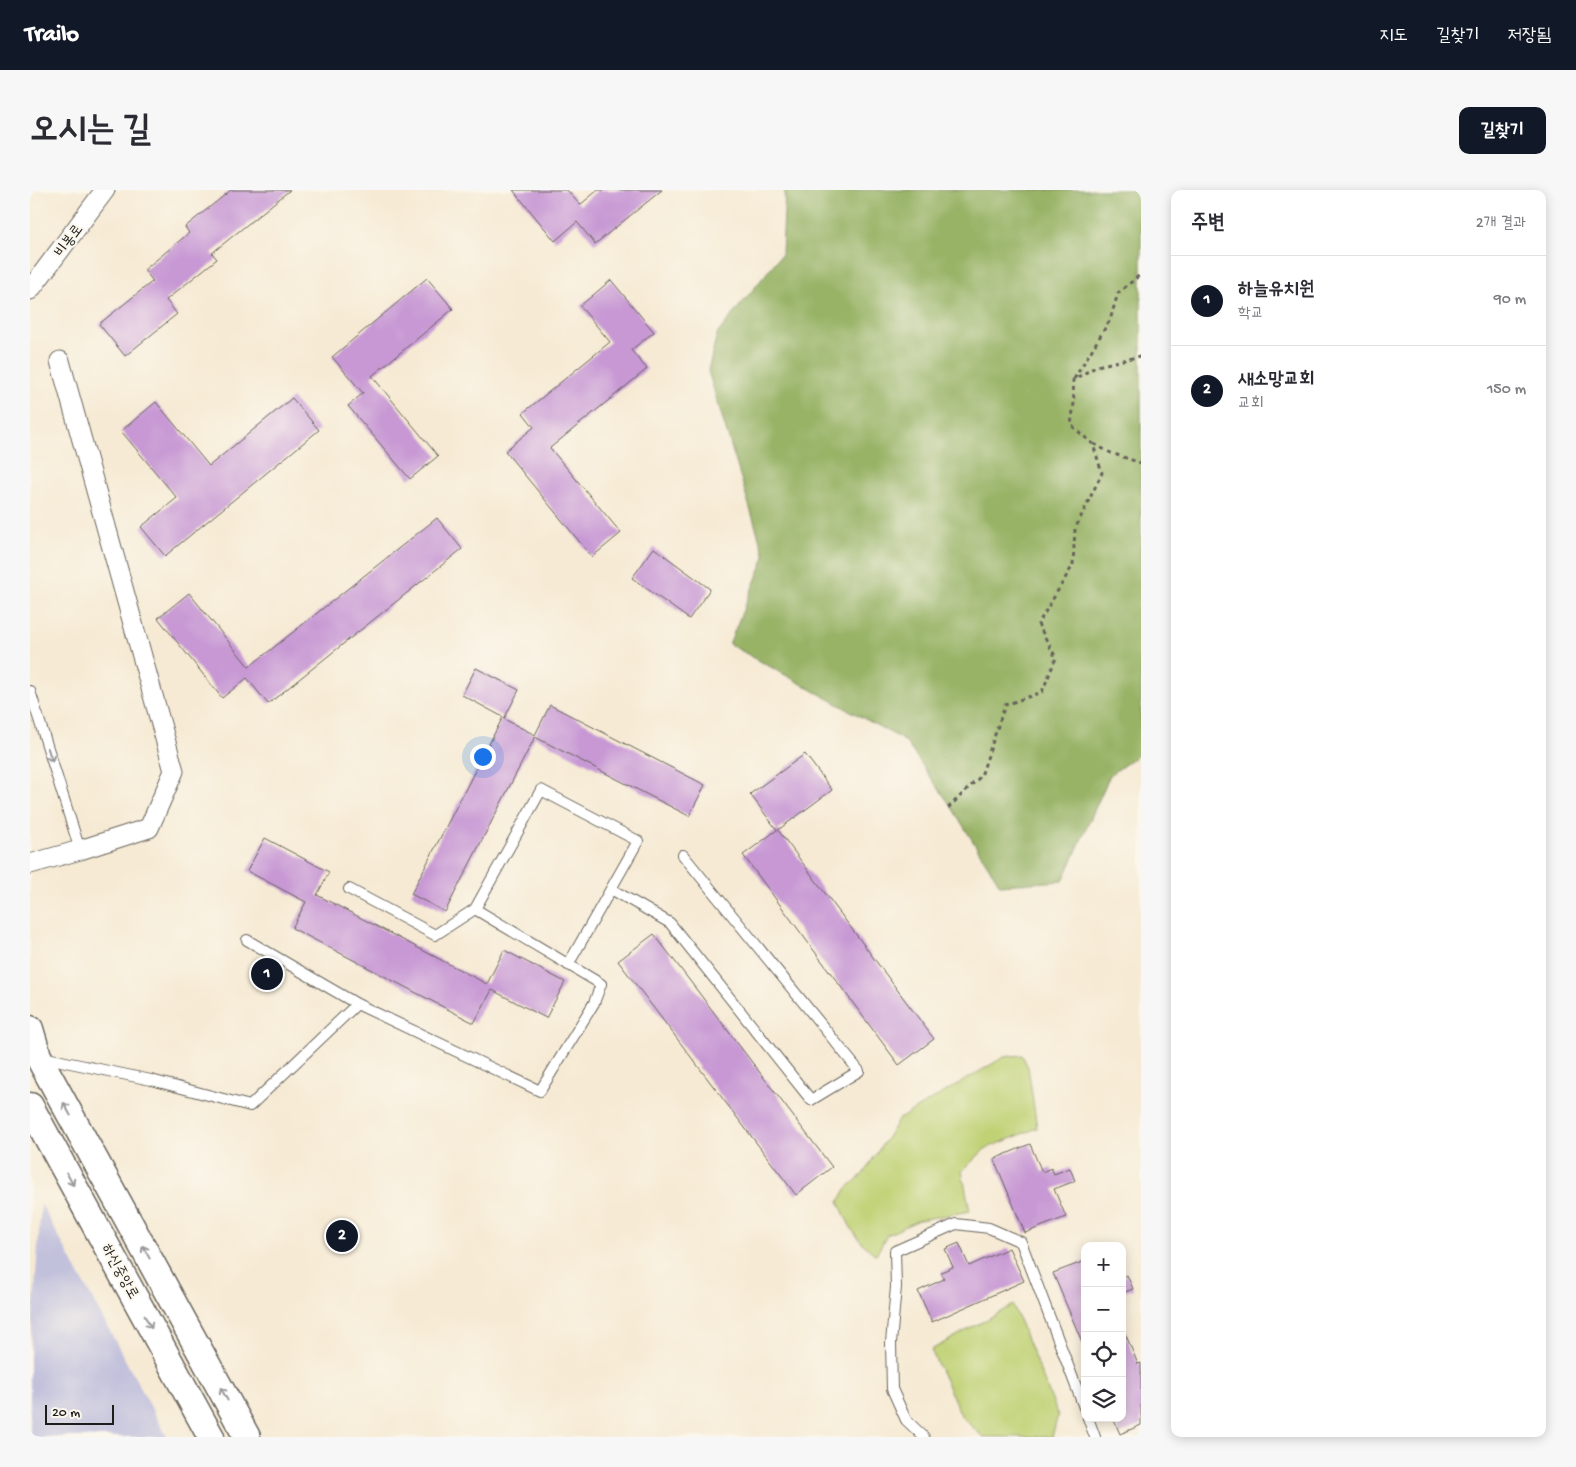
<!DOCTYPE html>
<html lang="ko">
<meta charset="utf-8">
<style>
:root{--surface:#fff;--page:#f7f7f7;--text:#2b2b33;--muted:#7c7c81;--line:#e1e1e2;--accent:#111827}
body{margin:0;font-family:"Gochi Hand","Poor Story",sans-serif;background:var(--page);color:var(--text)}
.controls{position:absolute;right:15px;bottom:15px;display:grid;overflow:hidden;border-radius:10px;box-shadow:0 2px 12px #0003}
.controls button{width:45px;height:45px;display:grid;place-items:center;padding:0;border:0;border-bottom:1px solid var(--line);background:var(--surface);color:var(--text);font:25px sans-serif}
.scale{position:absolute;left:15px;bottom:12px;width:69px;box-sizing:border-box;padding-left:5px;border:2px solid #1c1c1c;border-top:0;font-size:14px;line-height:18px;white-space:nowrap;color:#1c1c1c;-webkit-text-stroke:4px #fbf7ec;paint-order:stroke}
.you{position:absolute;left:452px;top:566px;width:18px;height:18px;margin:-12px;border:4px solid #fff;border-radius:50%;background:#1a73e8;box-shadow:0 0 0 8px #1a73e833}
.badge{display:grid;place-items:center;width:32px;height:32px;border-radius:50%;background:var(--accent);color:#fff;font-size:16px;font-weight:700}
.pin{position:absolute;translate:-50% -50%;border:2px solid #fff;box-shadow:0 1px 5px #0006}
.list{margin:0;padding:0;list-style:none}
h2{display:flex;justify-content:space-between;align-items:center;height:65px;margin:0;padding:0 20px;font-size:21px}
h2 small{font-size:16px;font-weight:400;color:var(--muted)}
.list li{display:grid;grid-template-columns:32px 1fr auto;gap:15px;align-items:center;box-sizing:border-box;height:90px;padding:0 20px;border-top:1px solid var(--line)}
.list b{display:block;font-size:19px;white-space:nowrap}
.list p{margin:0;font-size:16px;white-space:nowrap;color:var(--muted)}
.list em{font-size:16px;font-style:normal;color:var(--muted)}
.icon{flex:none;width:28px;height:28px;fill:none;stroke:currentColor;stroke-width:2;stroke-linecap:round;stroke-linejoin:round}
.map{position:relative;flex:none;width:1111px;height:1247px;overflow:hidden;border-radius:10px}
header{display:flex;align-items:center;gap:30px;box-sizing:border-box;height:70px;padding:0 25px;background:var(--accent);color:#fff}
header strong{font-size:24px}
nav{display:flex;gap:28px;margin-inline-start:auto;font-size:18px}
.intro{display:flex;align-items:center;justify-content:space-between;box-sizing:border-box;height:120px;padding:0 30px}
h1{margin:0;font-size:35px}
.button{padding:12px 22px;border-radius:10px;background:var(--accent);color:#fff;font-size:18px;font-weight:700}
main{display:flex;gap:30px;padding:0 30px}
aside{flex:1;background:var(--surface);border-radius:10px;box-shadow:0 2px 12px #0003}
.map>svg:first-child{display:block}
.industrial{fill:#c2c1dc}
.green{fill:#c0d174;stroke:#6e7648}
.forest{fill:#98b366;stroke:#5a6841}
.building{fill:#c798d4}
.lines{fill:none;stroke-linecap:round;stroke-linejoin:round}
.lane-casing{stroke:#68645c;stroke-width:12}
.street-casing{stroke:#68645c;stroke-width:21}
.secondary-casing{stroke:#68645c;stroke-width:29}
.path{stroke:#68645c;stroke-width:3;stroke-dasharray:4 4;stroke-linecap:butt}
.lane{stroke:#fff;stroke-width:10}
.street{stroke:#fff;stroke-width:19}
.secondary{stroke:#fff;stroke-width:26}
.oneway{stroke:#999}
.labels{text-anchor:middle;stroke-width:4;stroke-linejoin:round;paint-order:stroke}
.street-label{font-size:15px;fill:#1c1c1c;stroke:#fbf7ec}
</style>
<header>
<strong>Trailo</strong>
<nav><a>지도</a><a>길찾기</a><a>저장됨</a></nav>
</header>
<div class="intro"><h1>오시는 길</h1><a class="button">길찾기</a></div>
<main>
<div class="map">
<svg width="1111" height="1247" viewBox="0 0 1111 1247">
<rect width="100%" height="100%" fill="#fbf7ec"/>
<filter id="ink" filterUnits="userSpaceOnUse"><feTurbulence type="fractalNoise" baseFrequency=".02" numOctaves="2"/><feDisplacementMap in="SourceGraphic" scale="10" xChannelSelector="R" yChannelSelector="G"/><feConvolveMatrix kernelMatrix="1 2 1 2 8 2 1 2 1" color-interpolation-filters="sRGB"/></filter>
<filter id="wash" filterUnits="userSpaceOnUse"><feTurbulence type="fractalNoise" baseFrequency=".0096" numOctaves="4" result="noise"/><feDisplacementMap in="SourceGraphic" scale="20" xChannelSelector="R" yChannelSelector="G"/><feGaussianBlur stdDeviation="1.12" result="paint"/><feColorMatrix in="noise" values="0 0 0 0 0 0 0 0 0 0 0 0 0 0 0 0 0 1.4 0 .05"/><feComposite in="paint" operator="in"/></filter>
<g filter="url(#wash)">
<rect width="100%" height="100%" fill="#f6ead4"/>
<path class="industrial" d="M11 1014 137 1247H0V1167Z"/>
<path class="green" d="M992 865 998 877 1007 938 955 959 932 981 940 1021 889 1030 857 1045 846 1065C825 1049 819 1036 809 1012L816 999 833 984 869 929 974 867Z
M983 1115 1028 1225 1022 1247H953L932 1227 901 1160Z"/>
<path class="forest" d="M755 0H1111V563L1080 585 1033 691 970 695 921 616 875 551 699 454 735 367 678 181 687 144 752 64Z"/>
<g id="blocks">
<path class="building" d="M201 0H260L182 63 187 69 136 110 147 124 95 166 69 134 123 91 114 80 159 43 155 37Z
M483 0H537L550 15 568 0H632L565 54 547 32 525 51Z
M397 88 423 119 342 186 408 266 380 289 318 216 333 203 302 167Z
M581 90 624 142 601 160 617 179 520 258 591 343 562 367 475 261 504 237 493 223 580 152 550 116Z
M262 208 289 240 135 366 111 337 147 308 91 241 126 212 179 276Z
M407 328 432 359 238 514 217 488 192 508 128 428 159 403 219 477Z
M624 358 680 399 659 429 602 388Z
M446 478 489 500 474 529 505 545 520 515 675 595 659 626 505 547 415 722 381 704 473 527 432 505Z
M775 564 802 600 748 640 904 849 869 875 713 665 747 640 720 604Z
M235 648 299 682 287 705 457 794 474 760 535 792 516 828 462 800 444 833 262 738 276 712 217 681Z
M624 744 802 977 766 1005 588 771Z
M1000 954 1012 982 1021 978 1024 984 1040 978 1045 991 1024 999 1036 1027 995 1043 964 969Z
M929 1053 939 1076 979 1058 994 1091 902 1132 888 1101 914 1089 911 1082 923 1077 915 1059Z
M1055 1071V1159L1023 1083Z
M1097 1085 1103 1099 1092 1103V1087Z
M1092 1136 1108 1174 1111 1173V1235L1090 1244 1083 1228H1092Z"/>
</g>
</g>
<g filter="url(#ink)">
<use href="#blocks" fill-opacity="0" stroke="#68645c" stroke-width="1"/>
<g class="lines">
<defs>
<path id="lane" d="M0 501 50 660
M581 699 640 733 781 910 829 881 653 665
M445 719 511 600 608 651 538 775
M217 750 327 814 510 901 564 813 571 794 445 719 405 745 319 699
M12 867 121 890 220 916 327 814
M1058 1228 1065 1247
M894 1247 876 1230 862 1199 861 1153 866 1097 865 1061 926 1034 959 1038 991 1052 1055 1220"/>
<path id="street" d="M0 100 75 0
M0 674 50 660 119 638 144 581 30 171"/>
<path id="secondary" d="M0 839 8 866 217 1247
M0 916 181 1247"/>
</defs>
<use href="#lane" class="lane-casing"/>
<use href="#street" class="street-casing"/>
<use href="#secondary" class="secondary-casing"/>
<path class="path" d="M1044 189 1080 130 1088 103 1111 84
M1064 254 1081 263 1111 273
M918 618 951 586 975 515 1012 502 1026 468 1008 434 1043 375 1045 339 1072 283 1063 254 1041 235 1044 213 1043 190 1067 176 1111 166"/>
<use href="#lane" class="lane"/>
<use href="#street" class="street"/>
<use href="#secondary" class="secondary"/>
</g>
<defs><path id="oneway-shaft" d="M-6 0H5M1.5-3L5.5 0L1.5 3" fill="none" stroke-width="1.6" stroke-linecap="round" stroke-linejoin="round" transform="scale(1.25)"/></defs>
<g class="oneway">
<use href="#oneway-shaft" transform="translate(20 565) rotate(72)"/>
<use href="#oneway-shaft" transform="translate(37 919) rotate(-119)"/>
<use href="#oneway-shaft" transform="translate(40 989) rotate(61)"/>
<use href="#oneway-shaft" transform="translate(116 1062) rotate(-119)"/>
<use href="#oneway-shaft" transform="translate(118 1132) rotate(61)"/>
<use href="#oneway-shaft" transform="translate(194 1204) rotate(-119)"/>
</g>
</g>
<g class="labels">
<g class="street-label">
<text transform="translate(38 50) rotate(-53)" y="5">비봉로</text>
<text transform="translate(91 1081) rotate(61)" y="5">하신중앙로</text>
</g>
</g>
</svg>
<div class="controls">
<button>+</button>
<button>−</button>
<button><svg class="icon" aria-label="locate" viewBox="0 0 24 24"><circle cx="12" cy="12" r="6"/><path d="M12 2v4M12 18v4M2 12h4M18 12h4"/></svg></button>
<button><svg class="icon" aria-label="layers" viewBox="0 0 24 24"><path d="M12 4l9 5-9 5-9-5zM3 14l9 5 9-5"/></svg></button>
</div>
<div class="scale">20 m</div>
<div class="you"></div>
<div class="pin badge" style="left:237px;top:784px">1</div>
<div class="pin badge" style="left:312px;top:1046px">2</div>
</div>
<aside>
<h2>주변<small>2개 결과</small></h2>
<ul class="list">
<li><span class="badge">1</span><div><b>하늘유치원</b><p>학교</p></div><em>90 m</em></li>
<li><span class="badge">2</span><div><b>새소망교회</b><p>교회</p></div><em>150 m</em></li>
</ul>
</aside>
</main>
